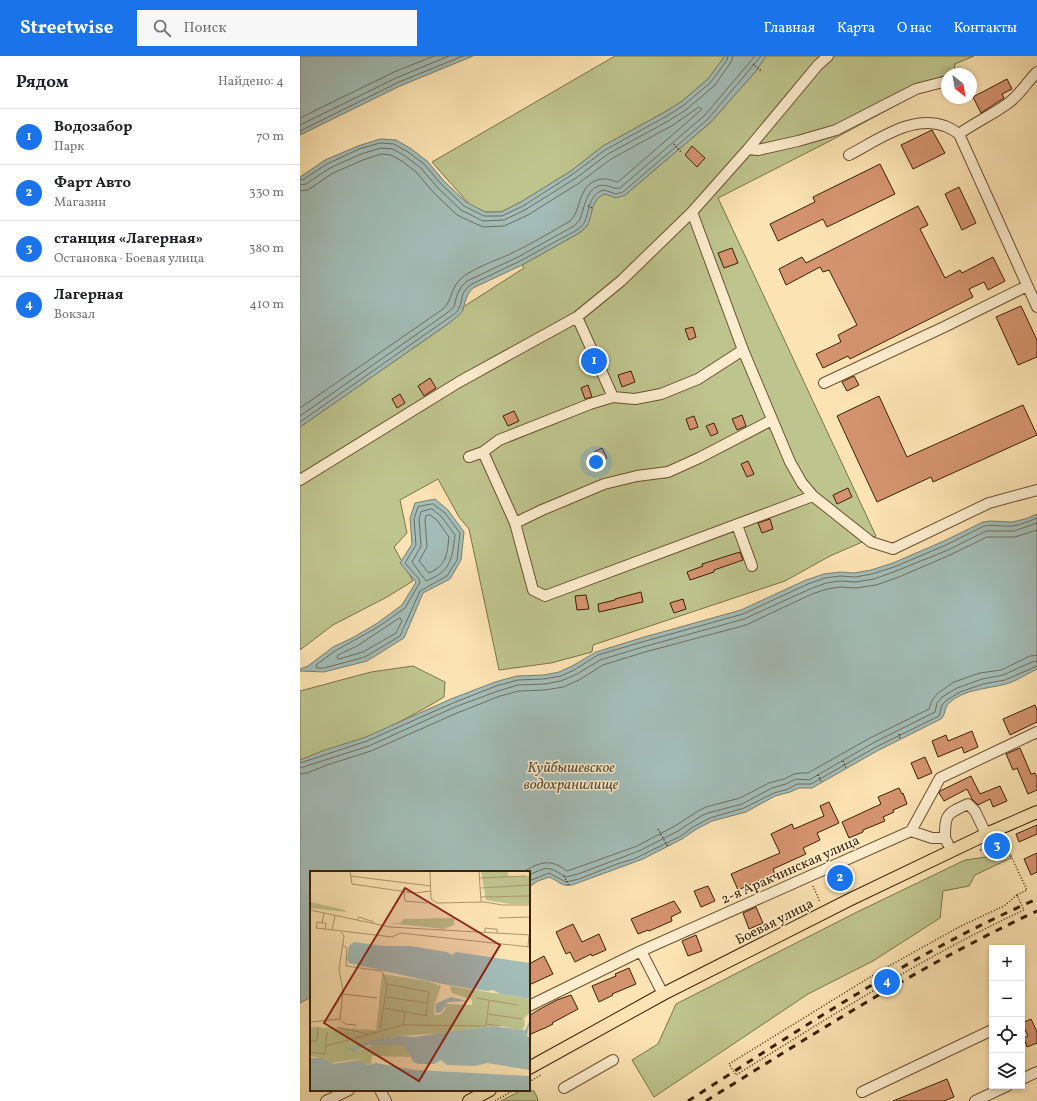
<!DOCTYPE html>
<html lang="ru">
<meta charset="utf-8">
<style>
:root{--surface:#fff;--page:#f6f6f6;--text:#202124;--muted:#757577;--line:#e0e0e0;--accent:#1a73e8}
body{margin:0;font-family:Vollkorn,serif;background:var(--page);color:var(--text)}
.controls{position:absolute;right:12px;bottom:12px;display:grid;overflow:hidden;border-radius:0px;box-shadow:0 2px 6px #0003}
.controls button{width:36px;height:36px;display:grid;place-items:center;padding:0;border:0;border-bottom:1px solid var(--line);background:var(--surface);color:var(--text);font:20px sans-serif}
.compass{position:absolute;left:641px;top:12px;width:36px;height:36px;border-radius:50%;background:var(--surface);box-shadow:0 2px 6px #0003;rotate:149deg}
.you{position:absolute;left:296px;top:406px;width:14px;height:14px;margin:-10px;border:3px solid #fff;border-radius:50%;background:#1a73e8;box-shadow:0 0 0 6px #1a73e833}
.badge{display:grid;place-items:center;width:26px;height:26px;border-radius:50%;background:var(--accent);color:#fff;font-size:13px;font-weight:700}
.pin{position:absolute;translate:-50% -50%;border:2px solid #fff;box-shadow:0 1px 4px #0006}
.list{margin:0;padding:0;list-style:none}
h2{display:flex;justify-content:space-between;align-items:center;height:52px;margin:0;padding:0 16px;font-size:17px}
h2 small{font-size:13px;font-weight:400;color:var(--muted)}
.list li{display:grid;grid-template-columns:26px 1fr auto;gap:12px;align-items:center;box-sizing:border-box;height:56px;padding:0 16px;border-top:1px solid var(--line)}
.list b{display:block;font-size:15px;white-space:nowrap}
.list p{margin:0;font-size:13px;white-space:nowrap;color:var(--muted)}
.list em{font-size:13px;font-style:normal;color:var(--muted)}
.icon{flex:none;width:22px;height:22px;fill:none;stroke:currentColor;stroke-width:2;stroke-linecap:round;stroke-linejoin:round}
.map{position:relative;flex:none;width:737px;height:1045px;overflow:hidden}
header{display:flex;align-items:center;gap:24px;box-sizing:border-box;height:56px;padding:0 20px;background:var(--accent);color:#fff}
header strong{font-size:19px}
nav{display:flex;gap:22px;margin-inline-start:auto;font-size:14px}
.search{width:280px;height:36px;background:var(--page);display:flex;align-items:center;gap:10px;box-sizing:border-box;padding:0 14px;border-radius:0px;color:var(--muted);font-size:15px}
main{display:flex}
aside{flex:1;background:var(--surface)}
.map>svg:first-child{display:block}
.green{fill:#bec48d;stroke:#7c7248}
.water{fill:#a3bcb7;stroke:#797e6f}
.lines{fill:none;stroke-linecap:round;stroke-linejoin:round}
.shore{stroke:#6f6e5c;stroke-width:1}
.building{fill:#d4936f;stroke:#3b2002}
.minor-casing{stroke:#6b512e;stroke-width:12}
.major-casing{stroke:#3b2002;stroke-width:14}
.path{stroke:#3b2002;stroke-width:1.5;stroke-dasharray:1 2;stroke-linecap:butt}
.minor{stroke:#fdedce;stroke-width:10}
.major{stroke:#fce3b3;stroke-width:12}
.rail{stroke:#3b2002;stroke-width:3;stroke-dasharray:7 7;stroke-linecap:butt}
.labels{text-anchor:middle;stroke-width:3;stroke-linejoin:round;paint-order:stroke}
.street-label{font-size:14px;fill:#3b2002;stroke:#fdedce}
.water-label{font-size:15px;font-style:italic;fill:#5a4f38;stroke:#fdedce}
.inset-road{fill:none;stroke:#af956c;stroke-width:1}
.view{fill:#8f2418;fill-opacity:0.15;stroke:#8f2418;stroke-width:2}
.inset-edge{fill:none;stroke:#3b2002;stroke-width:2}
</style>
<header>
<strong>Streetwise</strong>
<div class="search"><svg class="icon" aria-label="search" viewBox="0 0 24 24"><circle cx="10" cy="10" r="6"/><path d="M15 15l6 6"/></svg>Поиск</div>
<nav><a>Главная</a><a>Карта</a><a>О нас</a><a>Контакты</a></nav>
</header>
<main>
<aside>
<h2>Рядом<small>Найдено: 4</small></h2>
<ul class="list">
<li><span class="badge">1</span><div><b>Водозабор</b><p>Парк</p></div><em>70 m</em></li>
<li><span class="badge">2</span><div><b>Фарт Авто</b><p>Магазин</p></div><em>330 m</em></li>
<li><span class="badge">3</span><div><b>станция «Лагерная»</b><p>Остановка · Боевая улица</p></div><em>380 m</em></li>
<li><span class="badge">4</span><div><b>Лагерная</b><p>Вокзал</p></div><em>410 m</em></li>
</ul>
</aside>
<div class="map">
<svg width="737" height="1045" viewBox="0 0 737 1045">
<rect width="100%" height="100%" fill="#fce3b3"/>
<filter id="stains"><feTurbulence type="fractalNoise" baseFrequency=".005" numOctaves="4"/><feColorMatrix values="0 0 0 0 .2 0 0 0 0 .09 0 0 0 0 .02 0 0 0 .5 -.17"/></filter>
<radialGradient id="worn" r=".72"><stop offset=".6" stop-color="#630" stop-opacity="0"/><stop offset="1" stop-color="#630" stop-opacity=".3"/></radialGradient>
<path class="green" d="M315 0H425L408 23 381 46 365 56 303 90 271 115 221 146 201 156H185L170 149 132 106Z
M466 0H674L655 8 654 18H647V22L526 87 418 142 576 480 530 500 485 525 293 589 292 596 251 607 199 614 169 473 159 461 138 423 100 444 107 477 94 491 113 525 87 541 33 569 0 594V371L152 265 163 254V251L224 212 222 209 279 177C283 174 288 171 289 165 292 156 292 146 300 140 307 134 317 143 325 139L411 66 456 15Z
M113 610 145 626 144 641C119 656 95 669 67 681 45 690 22 695 0 704V635L71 616Z
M707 793 711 802 675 819 669 830 643 835 640 862 573 905 508 938 354 1041 332 1004 358 988 376 948 557 856 665 804 694 800Z
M222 1034 234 1035 237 1041 238 1045H201Z"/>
<path class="water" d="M0 0H173L100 30 0 79Z
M425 0H466L456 15 411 66 325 139 316 142 305 138C291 143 293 157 288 168 286 172 282 174 279 177L222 209 173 232C166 239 166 244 163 253 162 258 156 261 152 265L0 371V121L25 104 58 90 80 83 96 84 110 92 127 105 144 125 166 146 185 156H201L221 146 271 115 303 90 365 56 381 46 408 23Z
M135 443 148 454 164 476 161 504 150 523 123 537 104 582 67 605 24 616 0 615V613L8 610 33 591 52 582 76 568 102 549 116 526 100 507 112 488 110 462 115 447Z
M737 458V613C727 618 716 625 706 628 687 633 664 633 649 647 644 652 646 658 641 663L577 695 512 732H499L490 736 475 740 446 756 412 765 395 774 382 783 343 803 272 829C261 831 259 825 249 821L238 825 229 831V816H11V941L0 947V704L22 695 66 681 151 643 195 626 217 620 244 619 259 616 272 610 296 596 341 582 441 554 506 524 524 518 540 516 554 517 571 514 593 507 644 485 683 466 690 465 712 466 725 463Z"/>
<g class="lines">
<path class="shore" d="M0 62 94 16 134 0
M0 69 96 22 149 0
M0 75 99 26 163 0
M0 124 4 123 27 108 59 93 80 87 94 88 108 96 124 108 141 128 164 150 184 160H202L223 150 273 118 305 94 367 60 384 49 411 26 427 4 428 0
M0 129 6 128 30 112 61 98 81 92 93 93 105 100 121 112 137 131 161 154 183 165 204 164 225 154 276 122 308 98 370 64 387 53 415 29 431 6 433 0
M0 135 8 134 33 117 63 104 81 98 91 99 102 105 116 116 133 136 156 158 161 161 183 171 204 170 228 159 279 127 311 103 373 69 399 51 402 53 400 55 318 126C313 125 308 122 302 123 277 126 282 155 270 165 250 177 229 189 208 199 194 205 177 211 164 220 150 230 153 244 143 253L0 352
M0 360 147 257 154 251 157 239 161 231 167 225 218 201 274 170C276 168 279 166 280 163 285 151 285 136 298 130 307 127 313 134 320 132L405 59 455 0
M0 366 150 261C153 259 158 256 159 252 164 242 159 239 170 229L220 205 277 174C280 171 284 169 285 165 290 152 289 138 304 134L316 138 323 136 408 63 461 0
M133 448 145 457 160 477 157 504 147 520 120 535 100 580 65 601 24 612H17L16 609 35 595 78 571 105 552 120 526 119 523 105 507 116 489 114 463 118 451Z
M132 453 141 460 155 479C152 504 151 515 126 525L112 506 121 490 119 463 121 456Z
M130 459 137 464 149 481C147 498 147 509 129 517L119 505 127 491 125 464 126 460Z
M100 562 102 565 96 577 63 596 39 603 37 602 38 599 57 590Z
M0 707 67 685 153 647 196 630 218 624 244 623 261 620 274 614 298 599 342 586 443 558 508 528 525 522 540 520 555 521 572 518 594 511 646 489 684 470C694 468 703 471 713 470 721 469 729 465 737 462
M0 712 69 690 155 651 198 635 218 629 245 628 261 625 277 618 300 604 343 591 444 563 510 533 526 527 540 525 555 526 574 523 596 515 648 494 686 475H714L737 467
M0 718 7 717 27 709 71 695 157 657 200 640 219 635 245 634 263 631 279 624 303 609 345 596 446 569 512 538 527 533 540 531 556 532 576 529 599 521 650 499 687 481H715L737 474
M223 816C240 806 250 802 267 815L276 812 337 790 375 770 398 755 406 751 440 742 469 727 484 723 494 718 501 717H508L570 682 629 653 632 644 638 637 654 626 680 617 701 614 730 600 737 599
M229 819C250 809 248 811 266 821L278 818 339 795 378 775 401 760 408 757 442 748 472 732 486 728 496 723 509 724 573 687 635 656 637 647 642 641 657 632 682 623 703 619 732 606 737 605
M229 825 249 817 266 826 279 823 317 808 334 803 381 780 393 771 410 762 444 752 474 737 488 733 497 728H511L576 691 639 660 642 649 647 644 660 636 683 628 705 624 737 610"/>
</g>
<path class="building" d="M707 23 712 33 702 38 704 42 681 57 673 41Z
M632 74 645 97 613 113 601 89Z
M392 90 405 102 397 111 385 99Z
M580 108 595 138 527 171 523 163 478 185 470 168 515 146 513 141Z
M659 131 676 167 662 174 645 138Z
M618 150 628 169 620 173 645 222 660 214 662 217 693 201 705 225 688 234 684 226 669 233 673 241 550 303 548 300 523 312 516 298 541 286 538 279 557 269 529 214 523 216 520 211 486 229 479 213 502 201 506 207Z
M432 192 438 207 424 212 418 197Z
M721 250 737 284V301L718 309 696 261Z
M393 271 396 281 389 284 385 273Z
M331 315 335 326 322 331 318 319Z
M554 320 559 329 547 335 542 326Z
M130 322 136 332 124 340 118 330Z
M288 329 292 341 285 343 281 332Z
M100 338 105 347 97 352 92 343Z
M579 340 607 401 723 349 737 379 633 426 631 421 577 446 537 360Z
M214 355 219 365 208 370 203 360Z
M442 359 446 370 437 374 432 363Z
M394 360 398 371 390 374 386 363Z
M414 367 418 377 411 380 406 370Z
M302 392 307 402 299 406 294 396Z
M448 405 454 418 447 421 441 408Z
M548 432 552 441 537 448 533 439Z
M470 463 473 473 462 477 458 467Z
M440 496 443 504 414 514V516L390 524 387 516 403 510 402 508Z
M341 536 343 546 299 556 298 548 315 544V543Z
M286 539 289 553 277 554 275 540Z
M383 543 386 553 374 557 370 547Z
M735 649 737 654V666L710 679 703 663Z
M672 675 678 691 664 697 662 691 638 701 632 685 646 679 648 685Z
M720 692 731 718 735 717 737 721V734L728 738 717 712 713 714 706 698Z
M625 701 632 717 618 723 611 707Z
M671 720 680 738 700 730 707 745 693 751 690 743 678 749 672 743 667 733 644 745 639 737 640 735Z
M599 732 602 738 603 737 607 748 593 754 594 756 583 761 585 765 563 774V776L549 782 542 766 581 748 578 741Z
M529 746 539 767 517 777 520 784 503 792 506 798 473 813 475 818 438 834 431 818 480 797 471 778 492 768 494 773 524 760 520 750Z
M737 769V778L719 786 716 778Z
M737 797V816L731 819 724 803Z
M547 811 552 820 531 830 527 820Z
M408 830 415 845 401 851 394 835Z
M374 845 381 856 371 861 372 865 349 875 348 874 338 878 331 863Z
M456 851 463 867 449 873 443 857Z
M273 868 282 886 299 878 306 894 292 900 291 898 275 906 270 896 266 898 256 876Z
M396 879 402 895 388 900 382 885Z
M244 900 253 918 229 929V908Z
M329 912 336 928 312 938 313 939 299 946 292 930 316 920 315 918Z
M271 939 278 953 252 967 253 968 243 973H242L229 979V960L238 954 257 944Z
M731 963 737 976V987L727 991 724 982 728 980 722 967Z
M647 1023 654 1041 644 1045H593Z"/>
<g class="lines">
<defs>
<path id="minor" d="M659 78C674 67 692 59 707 48 719 40 727 26 737 16
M448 93 458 94 498 85 536 74 616 33 647 25
M549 99C578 84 612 58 645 70 650 72 655 75 659 78L737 251
M392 156 443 294 490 406 502 427 513 440 571 486 593 493 689 447 737 434
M277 261 313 341
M524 327 644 271 727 230
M183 396 215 467 233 534 245 540 513 440
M169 401 183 396 199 384 290 348 313 341 335 343 361 338 398 323 443 294
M0 424 159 326 277 261 321 225 392 156 448 93 518 9 528 0
M215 467 242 454 304 428 337 420 368 416 399 402 472 364
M437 469 452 510
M611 775 632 782H645L648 788
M645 782C645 758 646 758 668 748L675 755 686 778
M341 895 363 938
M229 950 341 895 611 775 640 722 737 676
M722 1023 737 1016
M264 1032 313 1004
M80 1034 86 1045
M562 1036 692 974
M26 1045 49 1034
M675 1045 707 1030"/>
<path id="major" d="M229 1012 363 938 551 843 691 776 737 756
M169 1045 190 1034"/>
</defs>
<use href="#minor" class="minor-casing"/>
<use href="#major" class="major-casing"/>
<path class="path" d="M453 8 461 15
M374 88 381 96
M288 150 292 152
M599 678 600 683
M543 705 546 712
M518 719 522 727
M358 773 368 791
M680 794 689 792 704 785 727 834 717 839 724 854C623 901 530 961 436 1019L429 1008 580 915 659 871 704 850 717 839
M264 820 269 830
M513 830 520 846
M229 1026 241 1019
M195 1045 214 1034"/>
<use href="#minor" class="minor"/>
<use href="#major" class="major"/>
<path class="rail" d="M388 1045C502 972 613 897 737 843
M406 1045C515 977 621 909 737 855"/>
</g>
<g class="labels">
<g class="street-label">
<text transform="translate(490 813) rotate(-24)" y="5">2-я Аракчинская улица</text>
<text transform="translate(474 865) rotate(-27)" y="5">Боевая улица</text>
</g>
<g class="water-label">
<text x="271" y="716">Куйбышевское<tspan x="271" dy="17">водохранилище</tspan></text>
</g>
</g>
<g transform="translate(10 815)">
<rect width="220" height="220" fill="#fce3b3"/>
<path d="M171 0H197L199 6 219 5 220 33H200L176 29ZM0 31 35 39 36 41 0 37ZM144 47V54L134 58 79 52H91L93 48ZM72 103 117 110 131 115 124 135V144H130L135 139V133L162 134V129L142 122 140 115 220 128V142L214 147 215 154 212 159 186 154 138 162 87 165 81 168 78 166 61 169 46 177 40 176 46 180 63 174 92 173 99 177 100 186 62 185 61 194 52 193 48 188 22 192 15 188 0 185V156L66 159Z" fill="#bec48d"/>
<path d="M44 71 73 75H100L137 81 142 84 146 81 220 92V128L190 123 183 119 177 120 132 113 39 92 37 88 39 75ZM141 126 157 130 138 131 131 141 126 142 125 135 127 132ZM220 149 217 165 220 167V199L177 192 165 195 137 194 131 189 124 193H108L103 191 95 174H59L43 181 37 178 61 169 78 166 81 168 87 165 105 166 182 155 215 159ZM0 187H13L24 193 48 189 58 194 66 192 105 199 220 205V220H0Z" fill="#a3bcb7"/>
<path class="inset-road" d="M40 0 42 13 104 22 121 20M169 0 171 31M120 1 121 28 127 32 175 31 192 34H220M40 5 121 15M170 7 216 5M171 17 220 14M94 21 95 30 117 32M171 26 220 25M0 39 80 56 220 64M188 47 220 46M47 49 49 46 64 51M12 52H16L15 58 6 57 7 51 12 52 14 42M15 58 82 66 90 62 220 76M22 59 25 45M31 61 34 65 29 98 33 119 30 148 35 153 46 154M175 61V57L183 58H187V62M33 74 37 77 36 95 71 100 73 102 77 115 70 158M218 76 219 64M77 113 119 121 116 144M33 123 67 127M76 126 117 132M166 127 208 134M74 137 118 145M177 143 212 148M0 151 30 148M176 153 190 155M93 154 95 142M27 156 58 163M0 170H7L8 156M16 175 93 154 176 155 179 130M0 181 15 183 17 161"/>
<path class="view" d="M95 17 190 74 109 210 14 152Z"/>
<rect width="220" height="220" class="inset-edge"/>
</g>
<rect width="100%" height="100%" filter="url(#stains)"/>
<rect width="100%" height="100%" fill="url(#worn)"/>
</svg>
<div class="controls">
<button>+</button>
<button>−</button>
<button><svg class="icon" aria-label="locate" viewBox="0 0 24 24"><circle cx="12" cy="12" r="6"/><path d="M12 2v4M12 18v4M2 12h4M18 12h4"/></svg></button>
<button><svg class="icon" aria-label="layers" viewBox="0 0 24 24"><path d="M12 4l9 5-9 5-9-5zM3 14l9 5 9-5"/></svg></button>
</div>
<svg class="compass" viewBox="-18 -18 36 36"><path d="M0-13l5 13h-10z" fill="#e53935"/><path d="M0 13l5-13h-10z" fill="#757577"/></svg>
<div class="you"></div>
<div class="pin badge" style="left:294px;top:305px">1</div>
<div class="pin badge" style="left:540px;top:822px">2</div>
<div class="pin badge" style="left:697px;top:790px">3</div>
<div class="pin badge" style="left:587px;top:926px">4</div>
</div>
</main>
